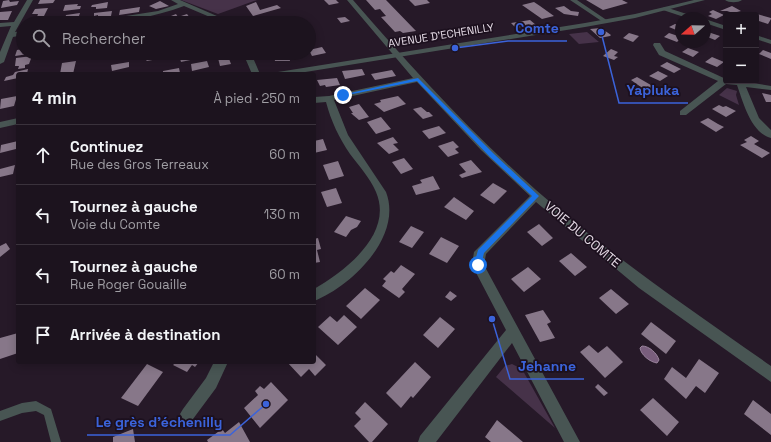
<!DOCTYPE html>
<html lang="fr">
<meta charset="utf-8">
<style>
:root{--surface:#1c131e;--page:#251c27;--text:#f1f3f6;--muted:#a09ea4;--line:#3a323c}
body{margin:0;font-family:"Space Grotesk",sans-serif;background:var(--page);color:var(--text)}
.controls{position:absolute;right:12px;top:12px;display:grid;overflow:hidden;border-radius:4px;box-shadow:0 2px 10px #0003}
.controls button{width:36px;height:36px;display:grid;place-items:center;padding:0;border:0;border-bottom:1px solid var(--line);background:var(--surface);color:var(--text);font:20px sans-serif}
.compass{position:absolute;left:675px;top:12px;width:36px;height:36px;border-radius:50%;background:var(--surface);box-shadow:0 2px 10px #0003;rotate:250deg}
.stop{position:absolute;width:12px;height:12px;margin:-9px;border:3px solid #1a73e8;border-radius:50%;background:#fff}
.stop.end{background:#1a73e8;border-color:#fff;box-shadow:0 1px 4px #0008}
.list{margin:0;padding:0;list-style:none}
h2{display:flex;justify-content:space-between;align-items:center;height:52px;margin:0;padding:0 16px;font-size:17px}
h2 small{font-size:13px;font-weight:400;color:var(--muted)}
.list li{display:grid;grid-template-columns:26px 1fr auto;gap:12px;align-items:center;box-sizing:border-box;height:60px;padding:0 16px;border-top:1px solid var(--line)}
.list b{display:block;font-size:15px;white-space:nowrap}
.list p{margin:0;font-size:13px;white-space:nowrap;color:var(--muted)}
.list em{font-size:13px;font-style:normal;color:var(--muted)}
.icon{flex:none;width:22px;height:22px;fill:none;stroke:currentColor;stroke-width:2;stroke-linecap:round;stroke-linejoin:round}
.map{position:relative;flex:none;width:771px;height:442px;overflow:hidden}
.search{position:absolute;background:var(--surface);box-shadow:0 2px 10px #0003;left:16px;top:16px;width:300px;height:44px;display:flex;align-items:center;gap:10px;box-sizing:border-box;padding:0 14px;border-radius:22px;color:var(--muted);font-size:15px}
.panel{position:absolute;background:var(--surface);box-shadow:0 2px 10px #0003;left:16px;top:72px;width:300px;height:292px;border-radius:4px}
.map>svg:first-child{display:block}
.green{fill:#463249}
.water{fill:#795e7d;stroke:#9a849d}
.building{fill:#877789}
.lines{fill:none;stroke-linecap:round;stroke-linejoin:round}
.service{fill:#485553;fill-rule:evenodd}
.minor{fill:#485553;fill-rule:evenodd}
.tertiary{fill:#485553;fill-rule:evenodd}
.route{fill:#1a73e8}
.labels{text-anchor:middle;stroke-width:3.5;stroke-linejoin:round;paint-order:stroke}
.far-street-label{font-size:11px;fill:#e6dce7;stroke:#1c101e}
.street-label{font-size:13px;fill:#e6dce7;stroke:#1c101e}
.leader{fill:none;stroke:#3b63da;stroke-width:1.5}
.callout-dot{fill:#3b63da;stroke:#1c101e;stroke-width:1.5}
.callout-label{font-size:14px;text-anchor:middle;font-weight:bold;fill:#3b63da;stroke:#1c101e;stroke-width:3.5;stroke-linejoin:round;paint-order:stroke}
</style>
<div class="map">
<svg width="771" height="442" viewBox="0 0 771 442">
<rect width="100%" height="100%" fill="#261928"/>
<path class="green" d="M181 0H257L218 14Z
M587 32 599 42 579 44 569 34Z
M727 88 737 91 736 95 739 105 719 95Z
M512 364 522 369 555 428 496 377 505 366Z"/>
<path class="water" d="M642 346C649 346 657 353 659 360L657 363C650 362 641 355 640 348Z"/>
<path class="building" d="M9 0 10 2 19 1 17 5 1 8 3 1Z
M40 0H55L53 3 38 4Z
M324 0H336L339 3 329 5Z
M366 0H386L416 31 403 33 400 31 395 32 381 17 386 16 380 9 375 10Z
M409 0H427L430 3 415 6Z
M586 0H622L628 3 603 10Z
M160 1 169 6 156 9 149 6Z
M108 2 107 8 96 9V7H91L92 5Z
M256 2 260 10 277 5 281 8 253 16 246 6Z
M534 2 540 6 554 16 542 19 522 5Z
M78 4 77 6H81L80 9 63 11 65 5Z
M564 6 571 11 579 12 578 16 564 14 555 8Z
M732 6 741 11 733 13 727 11H720Z
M140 7 139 12 119 15 120 10Z
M48 8 44 16 37 17 38 14H32L35 9Z
M713 10 724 15 716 19 708 16 712 14 709 12Z
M12 11 8 20H0V12Z
M112 11 111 16 98 18V15L94 16V13Z
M80 13 78 19 64 23 66 15Z
M176 14 178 17 187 14 190 18 176 22 171 16Z
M757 14 771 18V19L768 24 756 20Z
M61 17 59 23H48L50 19Z
M166 17 168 20 157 23H145Z
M345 17 350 21 341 23 337 18Z
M530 20 536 25 516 28 511 23Z
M675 24 681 26V32L669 27Z
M601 28 611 35 610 36 600 38 590 29Z
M470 29 475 34 454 38 449 32Z
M705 31 720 36 715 40 705 36Z
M629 33 639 36 633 42 623 38Z
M669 33 681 37V38L677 42 664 37Z
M322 47 326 53 312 56 309 50Z
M688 48 699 52 693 57 682 52Z
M23 49V53L28 54 15 56 17 50Z
M611 49 618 52 614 56 618 57 614 60 603 56Z
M763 50 771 53V59L759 54Z
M180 53H193L195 59 181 62 179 55 147 61 146 60Z
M289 54 290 61H275L274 56Z
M32 56 29 64 25 65V68L18 69 19 66H15L16 58Z
M228 56 231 64 220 66 218 58Z
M712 57 724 62 717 67 705 62Z
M76 61 73 74H60L62 63Z
M207 61 209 67 192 71 191 64Z
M129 62V67L112 71 111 65Z
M667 62 681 69 674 73 660 66Z
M179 68 180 73 163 74V71Z
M28 69 27 74H18V78L4 81 6 77 13 75 15 72Z
M362 69 365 75 345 79 342 71Z
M392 70 396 76 375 80 371 74Z
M658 71 668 76 660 81 649 76Z
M637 77 656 88 648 92 631 80Z
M337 78 340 85 326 87 325 85 320 86 317 80Z
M762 93 771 95V102H766Z
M17 96 14 106 0 109 1 99Z
M398 96 406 104 384 112 374 104 381 102 380 100Z
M359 104 369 117 359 120 353 115 351 113H353L349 107Z
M719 105 723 107 726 106 736 111 726 117 712 109Z
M421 107 427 112H429L433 116 423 119 413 109Z
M381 117 391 129 376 134 367 122Z
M708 118 718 124 724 127 716 132 700 122Z
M439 126 446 133 429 139 422 131Z
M751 136 759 141 754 144 770 153 762 158 740 145 747 142 744 140Z
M393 137 398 143 393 144 399 150 389 154 377 143Z
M323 139 327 150 314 153V141Z
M18 141 16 149 0 153 1 145Z
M453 141 459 147 455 149 459 153 448 157 438 146Z
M404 158 413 169 401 174 392 162Z
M471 160 482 172 462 178 459 175 466 172 459 164Z
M338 161 344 176 329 180 323 165Z
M15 165 13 174 0 177V169Z
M433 176 440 189 416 195 412 186 422 183 420 180Z
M493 183 507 191 494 204 480 195Z
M336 188 342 203 327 207 321 192Z
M454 197 474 211 466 220 444 207Z
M346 216 361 221 357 227 351 230 346 237 334 232Z
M539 224 553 238 542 246 527 232Z
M411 226 424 232 412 248 399 242Z
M441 237 459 246 447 263 429 254Z
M318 238 321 249 317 250 320 262 314 263V239Z
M6 243 10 249 0 257V246Z
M571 253 587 267 575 276 559 261Z
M401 265 415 274 402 289 405 292 399 298 382 286 386 281 383 279 391 271 394 273Z
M528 267 541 279 524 292 511 279Z
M365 288 380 300 361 319 346 306Z
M611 289 629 304 616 314 599 298Z
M450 291 457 296 451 301 445 297Z
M543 310 551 322 547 324 555 338 540 342 525 315Z
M344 315 357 327 338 345 318 327 330 316 337 322Z
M440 317 455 329 438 348 423 335Z
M651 322 676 341 666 354 641 334Z
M18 333V353L0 359V338Z
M589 345 598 353 607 346 623 362 605 378 580 352Z
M314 353 326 365 315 376 309 369 301 377 287 362H314Z
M699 359 719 373 705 393 696 386 686 399 664 379 672 367 686 378Z
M176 362H199L195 367 192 365 187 372 173 365Z
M415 362 431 377 413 398 411 396 401 408 386 393Z
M147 364 163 372 138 406 121 398Z
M271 382 288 400 260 428 244 408 258 395 255 391 260 386 264 389Z
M598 384 608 393 604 396 595 387Z
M653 398 679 422 667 436 640 410Z
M753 400 771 414V435L744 414Z
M365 402 388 424 372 442H369L354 426 361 419 355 413Z
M497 420 523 442H491L485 437Z
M239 422 250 442H208L207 440 222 429 225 433Z
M133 429 135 442H113V437Z"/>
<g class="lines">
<path class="service" d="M36 401 51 409 61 442H51L44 415 36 411 22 413 0 421V411L22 403Z"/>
<path class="minor" d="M27 0H33L15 32 23 31V35L13 37 4 62 0 64V52L11 26 0 27V23L14 22Z
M171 0H180L233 23H224L184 6C154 17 122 23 91 23L94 21 158 11 178 4Z
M347 0H353C411 67 470 132 536 190 610 255 691 310 771 366V382L639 288 536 202 486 254 484 265 580 442H564L512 343 436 442H418L420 436 506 330 472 265 474 252 530 196 481 150 417 82 334 100 348 135 386 192C403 236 352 286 314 301V289C345 271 394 234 376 192 370 178 359 166 350 154 339 138 331 121 326 102L314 103V97L329 96 413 78Z
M570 0H577L608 21 603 22Z
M725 0H742C738 3 729 3 725 0Z
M665 7 696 17 697 18H687L663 10V8Z
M705 19 726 26V30L705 23Z
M756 35 771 40V44L756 39Z
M654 43H660L665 51 726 79V81H740L771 86V90L746 87 759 118 771 130V138C751 133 743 102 737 85L726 84 686 115H680V111L718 81 659 55 653 45Z
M243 53H251L260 74H252Z
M214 362H228L216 388 193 419 188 422 183 419 180 414 183 409 206 378Z"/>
<path class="tertiary" d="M694 0H705L635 18 585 27 293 74H274L278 72 585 23 635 14Z
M18 118V124L0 128V122Z"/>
</g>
<path class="route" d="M418 78 494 154 539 196 484 253 481 265 478 268 474 265 478 250 532 196 490 157 417 81 343 96 341 95Z"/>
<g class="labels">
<g class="far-street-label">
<text transform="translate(441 35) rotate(-9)" y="4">AVENUE D'ECHENILLY</text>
</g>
<g class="street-label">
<text transform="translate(583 234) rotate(40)" y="5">VOIE DU COMTE</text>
</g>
</g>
<path class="leader" d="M455 48L508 41H567M601 32L619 103H688M492 319L510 379H584M266 404L230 435H87"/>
<g class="callout-dot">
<circle cx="455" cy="48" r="4"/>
<circle cx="601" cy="32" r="4"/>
<circle cx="492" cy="319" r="4"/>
<circle cx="266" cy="404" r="4"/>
</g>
<g class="callout-label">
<text x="537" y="33">Comte</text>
<text x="653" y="95">Yapluka</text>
<text x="547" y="371">Jehanne</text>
<text x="159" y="427">Le grès d'échenilly</text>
</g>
</svg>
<div class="controls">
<button>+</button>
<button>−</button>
</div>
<svg class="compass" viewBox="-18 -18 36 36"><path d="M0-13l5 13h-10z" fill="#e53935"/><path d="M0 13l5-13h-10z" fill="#a09ea4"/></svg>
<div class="stop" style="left:478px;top:265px"></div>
<div class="stop end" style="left:343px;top:95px"></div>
<div class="search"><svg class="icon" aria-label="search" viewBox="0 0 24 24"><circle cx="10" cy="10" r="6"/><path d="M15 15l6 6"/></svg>Rechercher</div>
<section class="panel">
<h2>4 min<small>À pied · 250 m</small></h2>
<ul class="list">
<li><svg class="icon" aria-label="ahead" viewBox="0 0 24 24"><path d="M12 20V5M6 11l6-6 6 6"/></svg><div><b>Continuez</b><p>Rue des Gros Terreaux</p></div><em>60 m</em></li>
<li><svg class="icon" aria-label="left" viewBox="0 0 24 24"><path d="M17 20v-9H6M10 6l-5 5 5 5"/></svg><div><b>Tournez à gauche</b><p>Voie du Comte</p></div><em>130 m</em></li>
<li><svg class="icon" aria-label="left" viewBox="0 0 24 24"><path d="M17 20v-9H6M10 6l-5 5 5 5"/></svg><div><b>Tournez à gauche</b><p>Rue Roger Gouaille</p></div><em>60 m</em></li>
<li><svg class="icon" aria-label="arrive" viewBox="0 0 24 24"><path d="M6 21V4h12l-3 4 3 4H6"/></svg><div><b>Arrivée à destination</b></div></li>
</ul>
</section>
</div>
